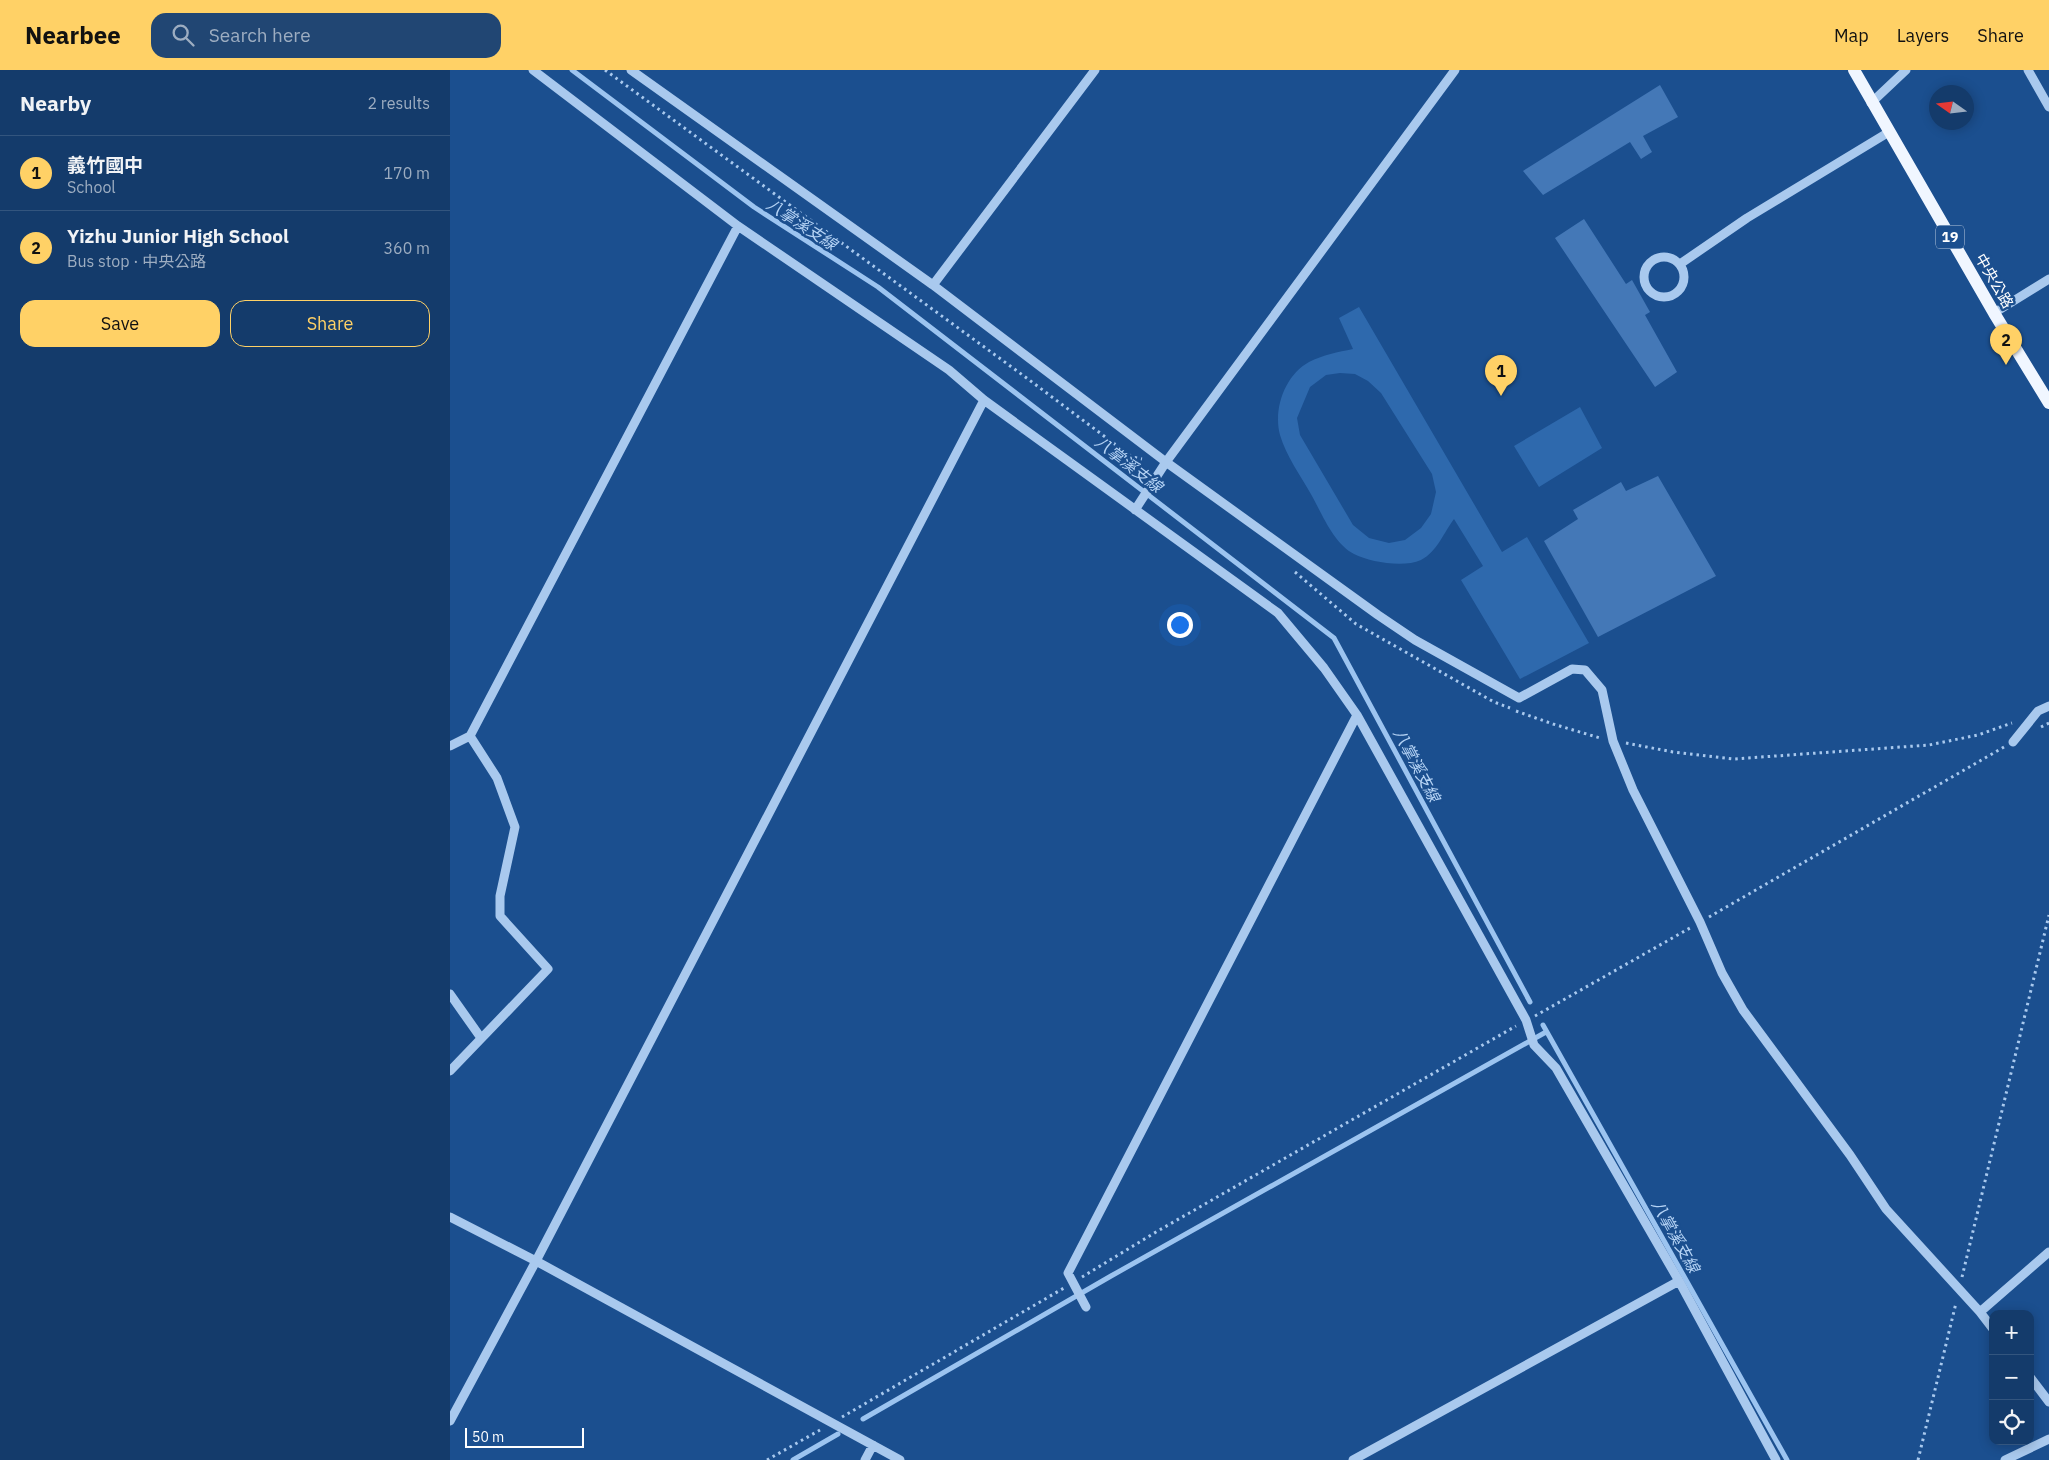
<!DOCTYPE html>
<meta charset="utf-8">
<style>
:root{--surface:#143b6b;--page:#214673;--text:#f1f3f6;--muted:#9dadc1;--line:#33557e;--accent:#ffd166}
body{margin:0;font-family:"IBM Plex Sans","Noto Sans TC",sans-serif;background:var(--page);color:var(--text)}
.controls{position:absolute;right:15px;bottom:15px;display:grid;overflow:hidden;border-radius:10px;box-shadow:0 2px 12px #0003}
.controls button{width:45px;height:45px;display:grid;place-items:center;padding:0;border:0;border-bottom:1px solid var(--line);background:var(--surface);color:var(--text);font:25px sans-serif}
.compass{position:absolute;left:1479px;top:15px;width:45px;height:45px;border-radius:50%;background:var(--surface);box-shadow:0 2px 12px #0003;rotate:284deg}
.scale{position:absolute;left:15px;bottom:12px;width:119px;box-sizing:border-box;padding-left:5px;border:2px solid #fff;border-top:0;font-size:14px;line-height:18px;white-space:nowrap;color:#fff;-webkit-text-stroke:4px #1b4f8f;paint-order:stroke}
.you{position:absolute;left:729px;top:554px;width:18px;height:18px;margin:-12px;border:4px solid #fff;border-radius:50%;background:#1a73e8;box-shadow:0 0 0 8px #1a73e833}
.badge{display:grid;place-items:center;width:32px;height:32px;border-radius:50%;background:var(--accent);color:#111;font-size:16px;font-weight:700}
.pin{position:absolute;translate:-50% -41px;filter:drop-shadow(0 1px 2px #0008)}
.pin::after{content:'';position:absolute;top:26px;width:18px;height:15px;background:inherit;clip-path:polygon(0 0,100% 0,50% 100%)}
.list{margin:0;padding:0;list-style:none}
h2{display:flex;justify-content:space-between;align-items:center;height:65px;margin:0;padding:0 20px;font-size:21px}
h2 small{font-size:16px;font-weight:400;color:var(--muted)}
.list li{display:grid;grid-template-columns:32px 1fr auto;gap:15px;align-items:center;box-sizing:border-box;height:75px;padding:0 20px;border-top:1px solid var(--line)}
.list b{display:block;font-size:19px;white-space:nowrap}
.list p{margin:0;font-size:16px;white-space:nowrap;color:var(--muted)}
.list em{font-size:16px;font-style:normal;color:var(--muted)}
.actions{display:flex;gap:10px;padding:15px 20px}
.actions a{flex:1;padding:11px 0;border:1px solid var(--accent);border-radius:15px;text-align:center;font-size:18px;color:var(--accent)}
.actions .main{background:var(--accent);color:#111}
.icon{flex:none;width:28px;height:28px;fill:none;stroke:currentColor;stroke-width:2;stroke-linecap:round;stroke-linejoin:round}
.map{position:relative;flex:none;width:1599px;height:1390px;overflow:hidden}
header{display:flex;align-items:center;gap:30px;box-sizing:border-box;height:70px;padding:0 25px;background:var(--accent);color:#111}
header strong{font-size:24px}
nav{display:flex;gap:28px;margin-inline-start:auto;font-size:18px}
.search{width:350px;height:45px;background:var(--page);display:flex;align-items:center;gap:12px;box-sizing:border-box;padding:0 18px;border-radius:15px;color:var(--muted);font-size:19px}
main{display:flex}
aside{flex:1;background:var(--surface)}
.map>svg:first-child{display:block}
.green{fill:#2e69ad;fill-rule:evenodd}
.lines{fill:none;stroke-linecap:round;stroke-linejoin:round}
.stream{stroke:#9cc4f0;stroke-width:5}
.building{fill:#4478b7}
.path{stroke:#a9c9ee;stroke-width:3;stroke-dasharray:2.5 4;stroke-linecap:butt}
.minor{stroke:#a9c9ee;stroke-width:9}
.major{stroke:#f0f6ff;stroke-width:12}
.labels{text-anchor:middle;stroke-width:5;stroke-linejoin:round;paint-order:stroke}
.shield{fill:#1b4f8f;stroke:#bbcadd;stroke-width:1}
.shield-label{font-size:14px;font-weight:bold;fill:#fff}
.street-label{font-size:15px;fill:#fff;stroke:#1b4f8f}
.water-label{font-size:16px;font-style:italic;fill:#b5d3f5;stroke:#1b4f8f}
</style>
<header>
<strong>Nearbee</strong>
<div class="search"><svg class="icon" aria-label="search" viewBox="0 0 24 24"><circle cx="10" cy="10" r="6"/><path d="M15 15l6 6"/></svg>Search here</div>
<nav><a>Map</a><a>Layers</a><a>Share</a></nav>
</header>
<main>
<aside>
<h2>Nearby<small>2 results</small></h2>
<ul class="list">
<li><span class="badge">1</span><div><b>義竹國中</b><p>School</p></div><em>170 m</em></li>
<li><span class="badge">2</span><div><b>Yizhu Junior High School</b><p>Bus stop · 中央公路</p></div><em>360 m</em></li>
</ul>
<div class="actions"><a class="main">Save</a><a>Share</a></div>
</aside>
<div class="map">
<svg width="1599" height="1390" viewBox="0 0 1599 1390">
<rect width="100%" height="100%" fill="#1b4f8f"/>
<path class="green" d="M909 237 1052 482 1077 467 1139 573 1070 609 1011 510 1033 496 1004 449C994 462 987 482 971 490 953 498 920 492 904 484 884 474 872 444 862 426 851 406 836 386 830 365 823 339 835 305 859 292 873 285 888 282 903 279L889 248ZM890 303 905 304 918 311 931 323 982 404 986 422 981 444 971 458 955 470 939 473 919 468 903 455 850 365 847 348 860 317 876 305Z
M1130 337 1152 378 1089 417 1064 376Z"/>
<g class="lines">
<path class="stream" d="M122 0 304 137 428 217 884 568 1080 932
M1093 955 1337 1390
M413 1349 661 1206 1096 962
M343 1390 388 1364"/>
</g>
<path class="building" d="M1210 15 1228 47 1193 66 1202 82 1191 89 1180 72 1093 125 1073 101Z
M1134 149 1176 214 1182 210 1200 242 1195 245 1227 302 1205 317 1105 168Z
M1208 406 1266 506 1148 567 1094 471 1128 449 1123 440 1171 412 1176 421Z"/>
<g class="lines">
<path class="path" d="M155 0 578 309 682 387 692 389
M845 502 906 554 1044 632 1060 638
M1066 641 1103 654 1150 668
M1591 657 1599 653
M1176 673 1223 682 1284 689 1479 675 1528 665 1562 653
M1259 847 1554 677
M1085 946 1240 858
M632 1207 706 1162 1066 956
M1512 1207 1599 845
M392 1347 614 1218
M317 1390 370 1360
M1468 1390 1506 1233"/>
<path class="minor" d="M83 0 288 156 499 300 534 330 828 543 874 598 907 645 1076 950 1084 975 1106 998 1229 1211 1326 1390
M181 0 483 215 716 392 928 545 965 570 1069 628 1122 599 1135 600 1152 620 1163 671 1183 720 1250 852 1272 903 1293 940 1400 1085 1436 1139 1530 1242
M1578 0 1599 37
M1421 33 1456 0
M1194 207a20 20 0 1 1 40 0a20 20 0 1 1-40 0Z
M1230 194 1297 148 1439 62
M483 215 645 0
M1544 243 1599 209
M685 440 716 392 1005 0
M1563 672 1588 641 1599 636
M0 676 20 666
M0 924 31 968
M0 1001 98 899 50 846V826L65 757 47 708 20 666 288 156
M0 1147 86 1191 450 1390
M636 1237 618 1203 907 645
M1543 1259 1530 1242 1599 1182
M1580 1307 1599 1332
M0 1351 86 1191 534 330
M415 1390 423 1375
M903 1390 1229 1211
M1555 1390 1599 1369"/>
<path class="major" d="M1404 0 1544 243 1599 333"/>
</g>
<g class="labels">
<rect class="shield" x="1486" y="155.5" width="28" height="23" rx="4"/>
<g class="shield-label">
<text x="1500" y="172">19</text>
</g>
<g class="street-label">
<text transform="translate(1544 211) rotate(60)" y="5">中央公路</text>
</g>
<g class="water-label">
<text transform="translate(352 154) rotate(33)" y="6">八掌溪支線</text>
<text transform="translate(679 394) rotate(38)" y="6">八掌溪支線</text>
<text transform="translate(967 695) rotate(62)" y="6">八掌溪支線</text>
<text transform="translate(1226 1166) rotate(61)" y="6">八掌溪支線</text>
</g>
</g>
</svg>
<div class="controls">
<button>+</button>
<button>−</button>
<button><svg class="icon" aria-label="locate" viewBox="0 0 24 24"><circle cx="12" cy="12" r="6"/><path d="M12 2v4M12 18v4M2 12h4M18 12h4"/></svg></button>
</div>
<svg class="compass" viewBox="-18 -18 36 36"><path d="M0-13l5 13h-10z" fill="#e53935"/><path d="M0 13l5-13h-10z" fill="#9dadc1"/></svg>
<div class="scale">50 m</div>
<div class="you"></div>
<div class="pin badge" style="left:1051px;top:326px">1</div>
<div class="pin badge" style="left:1556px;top:295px">2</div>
</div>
</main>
